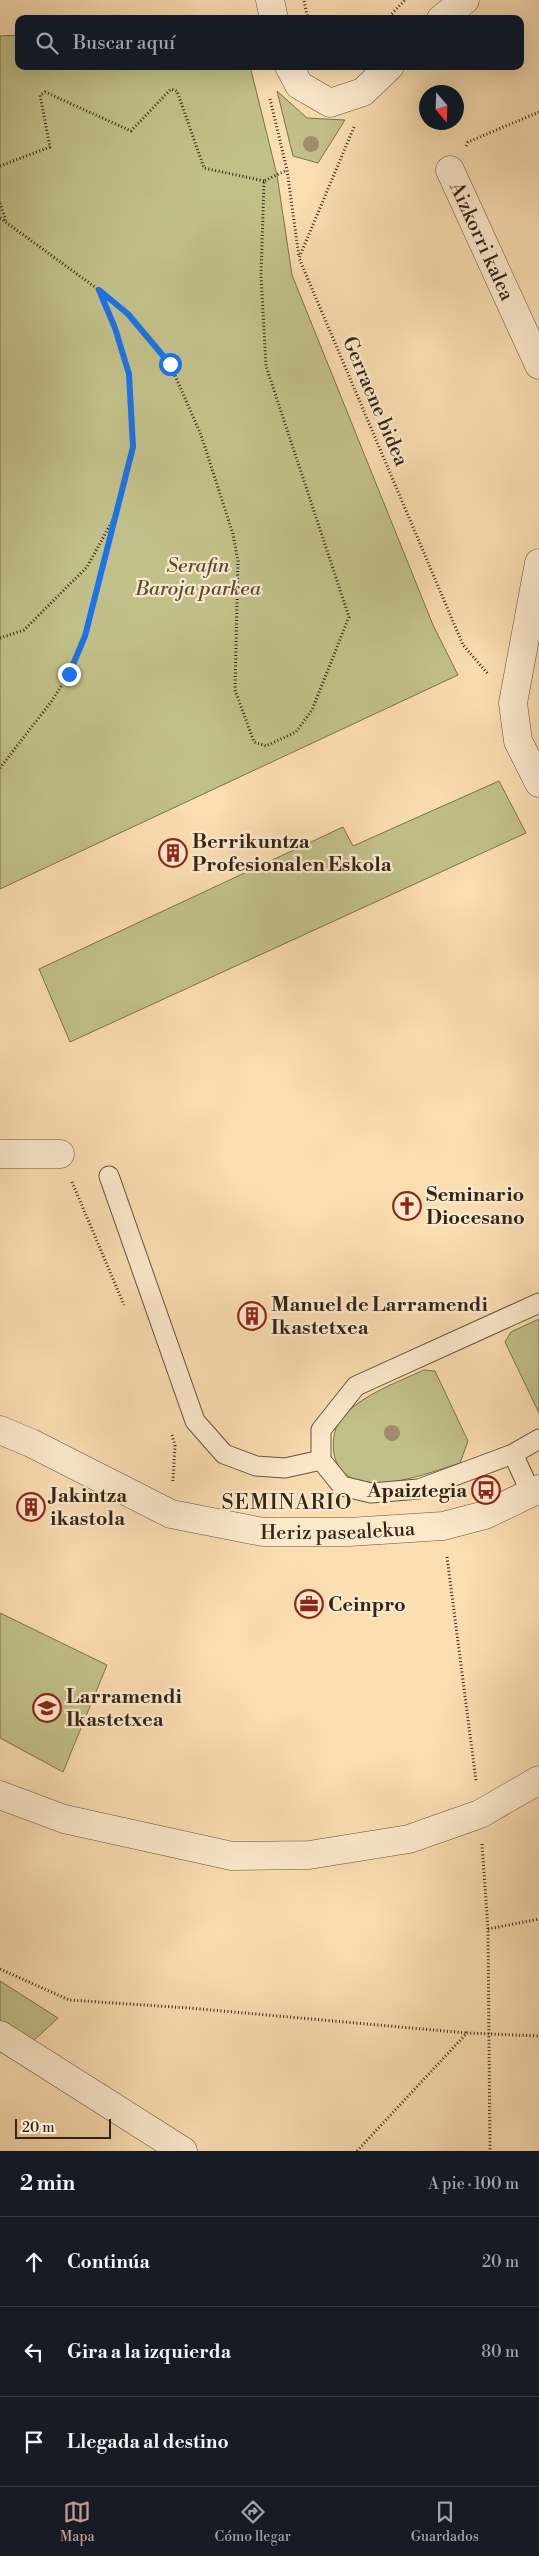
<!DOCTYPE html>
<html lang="es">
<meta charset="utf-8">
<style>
:root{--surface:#171b24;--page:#242831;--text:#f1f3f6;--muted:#9ea1a6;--line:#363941;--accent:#c59692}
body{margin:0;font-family:"Libre Bodoni",serif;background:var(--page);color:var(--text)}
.compass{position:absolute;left:419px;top:85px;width:45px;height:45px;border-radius:50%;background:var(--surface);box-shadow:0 5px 20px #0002;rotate:161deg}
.scale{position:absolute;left:15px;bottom:12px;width:96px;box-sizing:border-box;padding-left:5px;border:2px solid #322518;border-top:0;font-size:14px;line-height:18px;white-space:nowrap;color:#322518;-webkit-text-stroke:4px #fce9cc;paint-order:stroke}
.stop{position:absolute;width:15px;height:15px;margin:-11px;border:4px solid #1a73e8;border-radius:50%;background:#fff}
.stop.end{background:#1a73e8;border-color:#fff;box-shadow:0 1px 5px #0008}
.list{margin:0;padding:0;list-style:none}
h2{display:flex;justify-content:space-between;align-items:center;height:65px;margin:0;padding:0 20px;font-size:21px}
h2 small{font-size:16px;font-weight:400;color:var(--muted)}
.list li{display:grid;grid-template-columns:32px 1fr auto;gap:15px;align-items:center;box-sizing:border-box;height:90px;padding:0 20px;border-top:1px solid var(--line)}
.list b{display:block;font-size:19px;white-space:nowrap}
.list em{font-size:16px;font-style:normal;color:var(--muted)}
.icon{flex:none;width:28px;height:28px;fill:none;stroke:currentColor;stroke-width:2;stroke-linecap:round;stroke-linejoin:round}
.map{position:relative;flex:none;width:539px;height:2151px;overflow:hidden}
.search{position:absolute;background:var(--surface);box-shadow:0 5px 20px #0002;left:15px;right:15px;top:15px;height:55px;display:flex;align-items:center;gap:12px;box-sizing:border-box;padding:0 18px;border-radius:10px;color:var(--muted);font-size:19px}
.sheet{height:335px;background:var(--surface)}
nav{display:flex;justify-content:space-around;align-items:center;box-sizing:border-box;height:70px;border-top:1px solid var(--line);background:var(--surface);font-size:14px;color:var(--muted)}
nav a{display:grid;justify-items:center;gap:2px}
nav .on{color:var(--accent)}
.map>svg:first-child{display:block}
.green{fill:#c2c089;stroke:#7a7250}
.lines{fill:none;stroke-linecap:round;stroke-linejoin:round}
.lane-casing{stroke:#64533e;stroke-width:21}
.street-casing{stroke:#64533e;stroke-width:29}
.path{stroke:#322518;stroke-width:3;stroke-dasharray:1 2.5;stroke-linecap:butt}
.lane{stroke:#fce9cc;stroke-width:19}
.street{stroke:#fce9cc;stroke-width:28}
.tree{fill:#a08d6c}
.route{stroke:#1a73e8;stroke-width:6}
.labels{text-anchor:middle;stroke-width:4.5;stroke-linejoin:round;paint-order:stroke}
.street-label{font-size:20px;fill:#322518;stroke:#fce9cc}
.park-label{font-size:20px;font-style:italic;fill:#564c34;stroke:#fce9cc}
.poi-label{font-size:20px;font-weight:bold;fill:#322518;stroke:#fce9cc;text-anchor:start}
.neighbourhood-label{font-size:21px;letter-spacing:1px;fill:#322518;stroke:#fce9cc}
</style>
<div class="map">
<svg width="539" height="2151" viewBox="0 0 539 2151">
<rect width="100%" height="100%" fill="#faddb1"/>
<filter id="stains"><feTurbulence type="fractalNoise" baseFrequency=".004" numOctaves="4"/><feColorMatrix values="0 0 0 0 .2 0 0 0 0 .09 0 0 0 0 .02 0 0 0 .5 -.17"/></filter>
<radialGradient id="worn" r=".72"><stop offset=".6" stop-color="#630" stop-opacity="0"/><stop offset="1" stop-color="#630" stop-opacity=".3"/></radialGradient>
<path class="green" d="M19 35V66H250L277 175 292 275 433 625 458 675 0 889V36Z
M277 91 307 118 345 120 318 163 293 156Z
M499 781 526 833 70 1042 39 969 343 827 353 846Z
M539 1319V1413L505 1342 511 1332Z
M424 1370 435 1371 468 1441 460 1463C428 1473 345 1507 334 1454 332 1441 334 1425 344 1415 366 1393 396 1383 424 1370Z
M0 1613 107 1665 63 1772 0 1738Z
M0 1981 58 2018 32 2042 9 2030 0 2020Z"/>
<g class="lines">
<defs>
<path id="lane" d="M109 1176 195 1421 224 1454 256 1466 285 1468 321 1460
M539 1303 356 1386 321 1430V1460L342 1486 371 1493 419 1489 513 1454 539 1439
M513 1454 531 1493"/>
<g id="street">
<path d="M270 0 274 19"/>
<path d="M441 19 465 0"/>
<path d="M289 66 299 85 330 103 363 92 390 66"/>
<path id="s1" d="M450 170 539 365"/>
<path d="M539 563 513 703 518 741 539 783"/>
<path d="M0 1154H60"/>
<path id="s2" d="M0 1430 31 1443 171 1514 263 1532H349L443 1526 485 1515 539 1489"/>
<path d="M0 1795 64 1819 232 1856 309 1855 409 1839 480 1814 539 1780"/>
<path d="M0 2035 183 2151"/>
</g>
</defs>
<use href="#lane" class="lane-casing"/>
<use href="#street" class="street-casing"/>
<path class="path" d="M304 1 308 19
M387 19 405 0
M270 99 287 170 299 257
M354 127 299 258 463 645 488 674
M466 146 468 142 539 112
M0 166 50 147 40 95 45 92 131 131 171 89 177 91 204 168 264 181
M0 203 6 221
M0 218 99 290 115 328 129 374 133 447 85 636 69 674 51 702 0 768
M99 290 128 314 170 364 201 435 233 534 238 561 235 690 254 742 266 746 296 732 312 710 349 617 266 366 261 275 264 181 287 170
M0 638 24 630 87 567 115 516
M72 1182 124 1305
M172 1435 175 1446 173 1481
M447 1557 476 1781
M482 1844 488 1929 490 2151
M488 1929 539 1919
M0 1969 69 2000 189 2008 467 2033
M357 2151 467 2033 539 2036"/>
<use href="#lane" class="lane"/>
<use href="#street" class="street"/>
</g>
<g class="tree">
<circle cx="311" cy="144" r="8"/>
<circle cx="392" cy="1433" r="8"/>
</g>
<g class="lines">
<path class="route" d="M69 674 85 636 133 447 129 374 115 328 99 290 128 314 170 364"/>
</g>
<defs>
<symbol id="building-ring" viewBox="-11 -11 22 22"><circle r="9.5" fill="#fce9cc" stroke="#8f2418" stroke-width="1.5"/><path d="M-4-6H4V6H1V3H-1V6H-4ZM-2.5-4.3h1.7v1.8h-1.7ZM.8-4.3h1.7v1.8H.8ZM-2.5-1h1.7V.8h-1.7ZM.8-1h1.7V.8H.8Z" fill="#8f2418"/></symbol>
<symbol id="church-ring" viewBox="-11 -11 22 22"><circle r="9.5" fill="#fce9cc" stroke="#8f2418" stroke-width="1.5"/><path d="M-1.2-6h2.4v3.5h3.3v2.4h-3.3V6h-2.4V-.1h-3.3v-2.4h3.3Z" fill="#8f2418"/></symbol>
<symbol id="bus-ring" viewBox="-11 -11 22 22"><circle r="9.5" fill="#fce9cc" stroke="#8f2418" stroke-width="1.5"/><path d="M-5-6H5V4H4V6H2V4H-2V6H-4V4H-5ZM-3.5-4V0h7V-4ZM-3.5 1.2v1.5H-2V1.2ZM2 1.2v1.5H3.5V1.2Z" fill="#8f2418"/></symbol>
<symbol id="office-ring" viewBox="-11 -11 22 22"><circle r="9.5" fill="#fce9cc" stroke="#8f2418" stroke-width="1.5"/><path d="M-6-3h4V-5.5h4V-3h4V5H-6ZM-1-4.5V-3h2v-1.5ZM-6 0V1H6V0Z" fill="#8f2418"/></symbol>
<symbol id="school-ring" viewBox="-11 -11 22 22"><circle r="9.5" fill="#fce9cc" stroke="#8f2418" stroke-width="1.5"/><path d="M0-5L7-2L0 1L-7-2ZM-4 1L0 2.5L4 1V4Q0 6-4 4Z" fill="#8f2418"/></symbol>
</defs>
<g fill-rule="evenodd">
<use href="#building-ring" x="157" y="837" width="32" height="32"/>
<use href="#church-ring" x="391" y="1190" width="32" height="32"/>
<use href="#building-ring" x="236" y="1300" width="32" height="32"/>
<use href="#bus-ring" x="470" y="1474" width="32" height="32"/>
<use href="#building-ring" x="15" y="1491" width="32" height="32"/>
<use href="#office-ring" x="293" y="1588" width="32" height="32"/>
<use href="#school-ring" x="31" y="1692" width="32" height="32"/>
</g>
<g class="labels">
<g class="street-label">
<text dy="7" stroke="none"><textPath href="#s1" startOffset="78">Aizkorri kalea</textPath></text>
<text transform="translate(376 401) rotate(67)" y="7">Gerraene bidea</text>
<text dy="7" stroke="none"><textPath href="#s2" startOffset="359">Heriz pasealekua</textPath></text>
</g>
<g class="park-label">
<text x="198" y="572">Serafin<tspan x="198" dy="23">Baroja parkea</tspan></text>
</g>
<g class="poi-label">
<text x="192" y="848">Berrikuntza<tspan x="192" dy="23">Profesionalen Eskola</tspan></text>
<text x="426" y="1201">Seminario<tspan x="426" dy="23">Diocesano</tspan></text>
<text x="271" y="1311">Manuel de Larramendi<tspan x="271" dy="23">Ikastetxea</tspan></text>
<text x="467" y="1497" text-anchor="end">Apaiztegia</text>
<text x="50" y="1502">Jakintza<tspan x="50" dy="23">ikastola</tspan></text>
<text x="328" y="1611">Ceinpro</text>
<text x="66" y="1703">Larramendi<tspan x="66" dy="23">Ikastetxea</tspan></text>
</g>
<g class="neighbourhood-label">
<text x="287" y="1509">SEMINARIO</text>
</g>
</g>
<rect width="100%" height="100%" filter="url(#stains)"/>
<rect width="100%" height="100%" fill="url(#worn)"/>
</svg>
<svg class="compass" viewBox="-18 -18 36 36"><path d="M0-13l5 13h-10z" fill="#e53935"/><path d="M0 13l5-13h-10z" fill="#9ea1a6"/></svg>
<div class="scale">20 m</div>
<div class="stop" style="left:170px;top:364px"></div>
<div class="stop end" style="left:69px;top:674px"></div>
<div class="search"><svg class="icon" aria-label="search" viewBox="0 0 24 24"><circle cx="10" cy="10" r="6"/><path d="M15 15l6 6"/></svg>Buscar aquí</div>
</div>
<section class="sheet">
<h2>2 min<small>A pie · 100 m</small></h2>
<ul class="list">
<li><svg class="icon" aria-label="ahead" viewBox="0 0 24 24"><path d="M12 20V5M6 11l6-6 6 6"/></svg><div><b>Continúa</b></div><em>20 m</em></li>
<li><svg class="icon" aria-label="left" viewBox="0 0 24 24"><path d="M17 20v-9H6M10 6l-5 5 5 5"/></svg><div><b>Gira a la izquierda</b></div><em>80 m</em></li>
<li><svg class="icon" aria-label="arrive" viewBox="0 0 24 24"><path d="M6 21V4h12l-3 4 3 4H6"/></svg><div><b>Llegada al destino</b></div></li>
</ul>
</section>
<nav>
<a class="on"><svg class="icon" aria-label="map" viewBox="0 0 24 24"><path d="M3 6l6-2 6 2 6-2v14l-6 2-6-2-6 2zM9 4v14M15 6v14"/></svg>Mapa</a>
<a><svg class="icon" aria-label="directions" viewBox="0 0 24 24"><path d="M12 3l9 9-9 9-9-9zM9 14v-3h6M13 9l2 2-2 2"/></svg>Cómo llegar</a>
<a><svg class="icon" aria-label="saved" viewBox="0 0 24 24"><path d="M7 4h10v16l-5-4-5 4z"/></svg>Guardados</a>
</nav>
